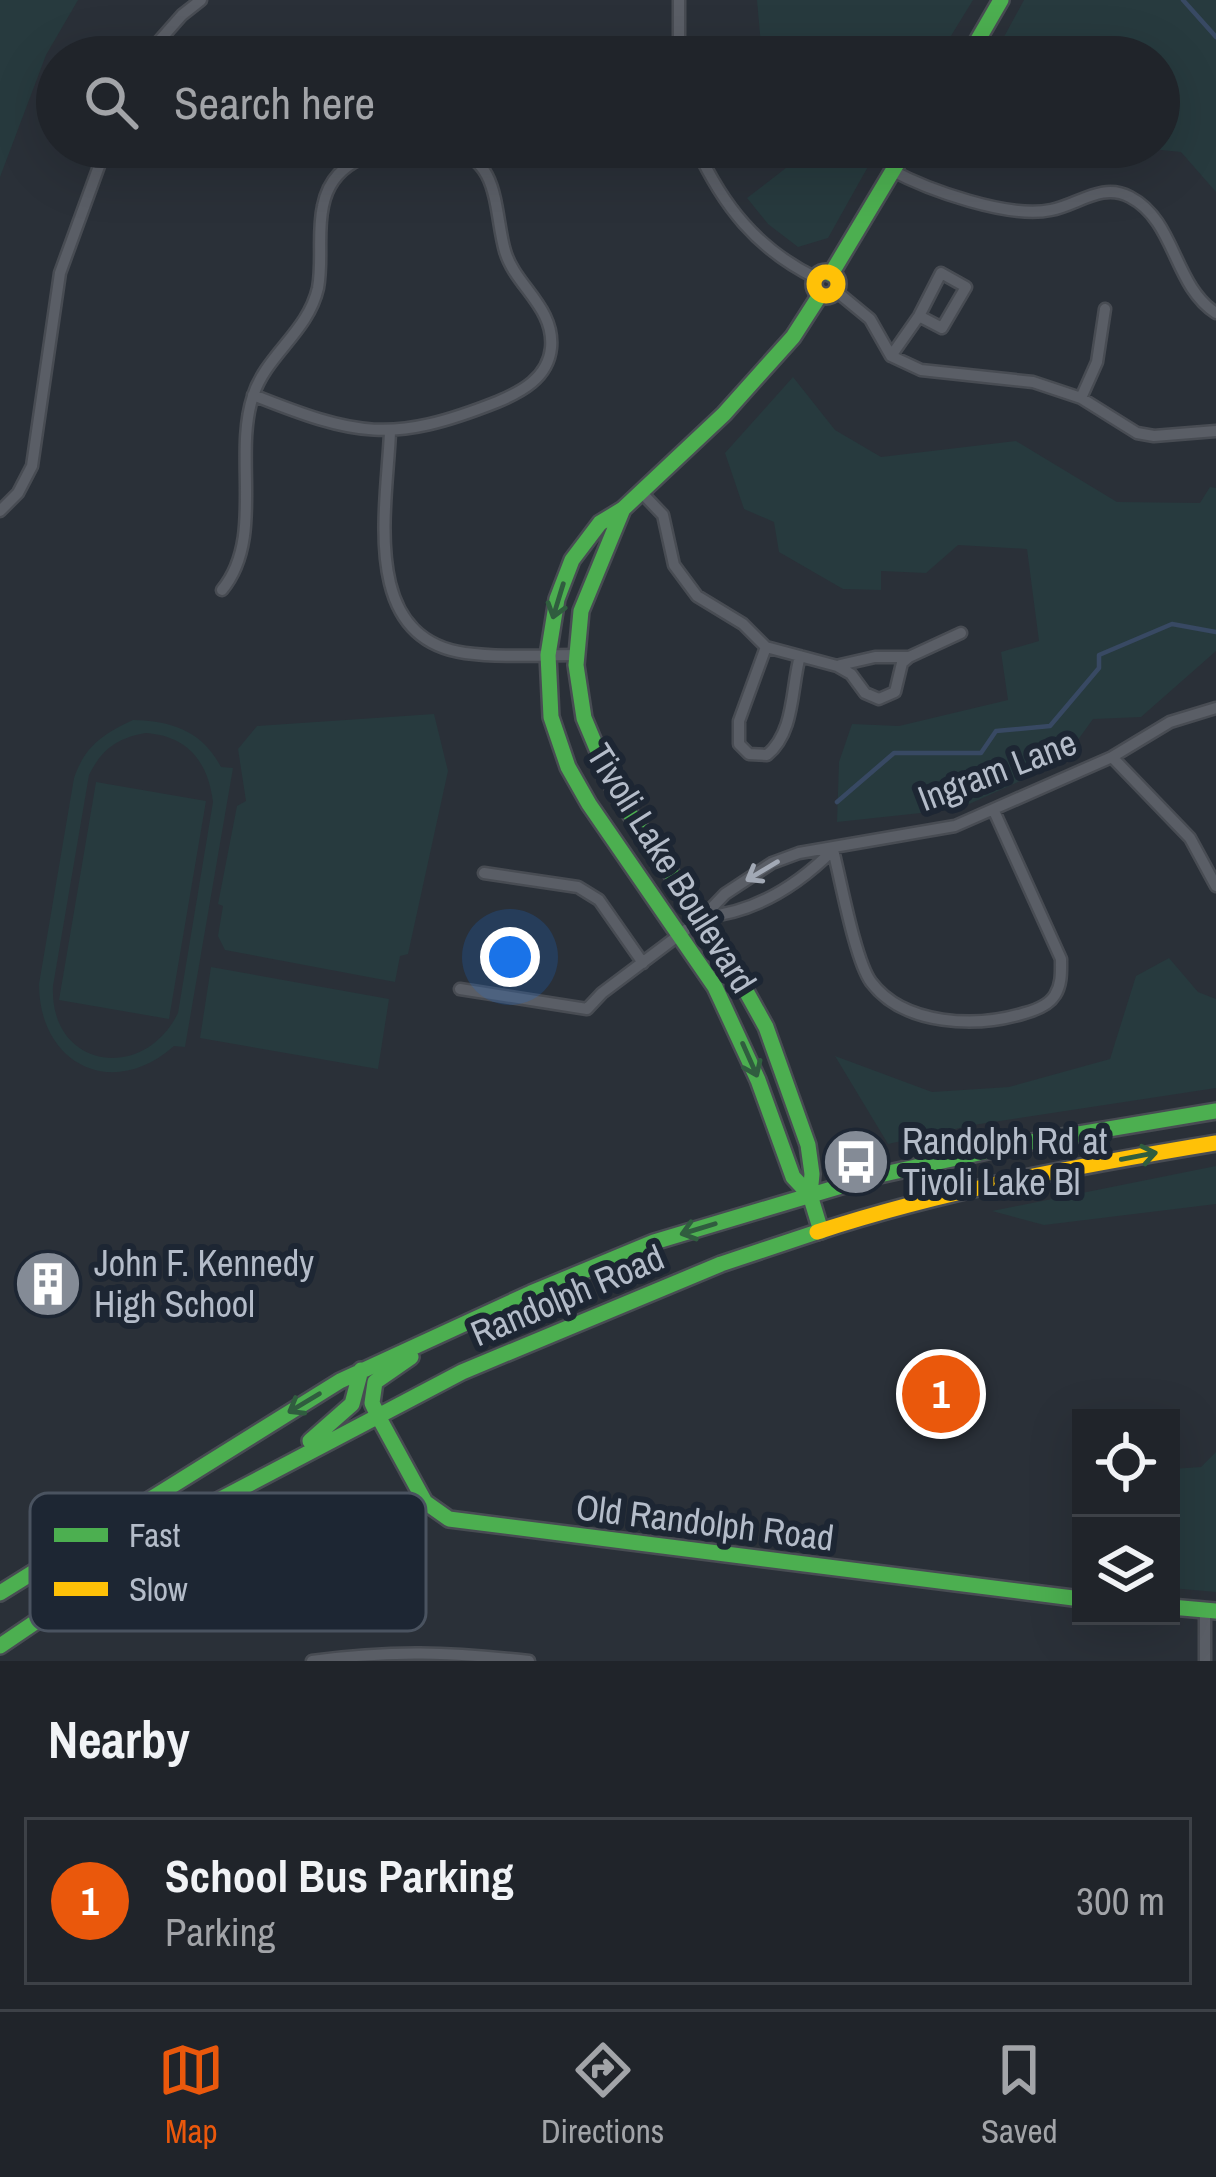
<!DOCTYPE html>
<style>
:root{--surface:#20242a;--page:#282c32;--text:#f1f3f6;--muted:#a2a4a8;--line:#3d4147;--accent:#ea580c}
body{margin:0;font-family:"Archivo Narrow",sans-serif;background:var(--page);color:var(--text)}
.controls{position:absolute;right:36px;bottom:36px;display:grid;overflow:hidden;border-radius:0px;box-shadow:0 12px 48px #0002}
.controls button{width:108px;height:108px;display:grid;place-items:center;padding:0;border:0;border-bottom:3px solid var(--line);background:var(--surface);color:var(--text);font:60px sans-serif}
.you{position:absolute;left:510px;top:957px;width:42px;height:42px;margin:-30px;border:9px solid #fff;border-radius:50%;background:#1a73e8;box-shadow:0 0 0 18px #1a73e833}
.badge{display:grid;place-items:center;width:78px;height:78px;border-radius:50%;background:var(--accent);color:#fff;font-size:39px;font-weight:700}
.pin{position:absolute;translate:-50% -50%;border:6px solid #fff;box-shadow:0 3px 12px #0006}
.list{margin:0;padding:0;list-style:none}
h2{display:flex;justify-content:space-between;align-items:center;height:156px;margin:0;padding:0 48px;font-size:51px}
h2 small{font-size:39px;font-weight:400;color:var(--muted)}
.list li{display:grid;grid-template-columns:78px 1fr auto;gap:36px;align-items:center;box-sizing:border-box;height:168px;margin:0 24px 24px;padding:0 24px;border:3px solid var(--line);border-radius:0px}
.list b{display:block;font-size:45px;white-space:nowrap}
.list p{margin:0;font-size:39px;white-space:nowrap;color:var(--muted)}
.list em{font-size:39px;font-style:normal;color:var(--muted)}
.icon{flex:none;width:66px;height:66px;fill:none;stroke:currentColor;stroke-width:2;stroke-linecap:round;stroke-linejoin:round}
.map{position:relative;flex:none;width:1216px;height:1661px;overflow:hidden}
.search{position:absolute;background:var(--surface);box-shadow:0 12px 48px #0002;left:36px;right:36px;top:36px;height:132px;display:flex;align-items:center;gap:30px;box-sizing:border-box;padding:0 42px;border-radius:66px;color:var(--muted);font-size:45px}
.sheet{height:348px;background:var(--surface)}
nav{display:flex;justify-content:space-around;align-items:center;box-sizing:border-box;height:168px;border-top:3px solid var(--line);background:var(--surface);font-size:33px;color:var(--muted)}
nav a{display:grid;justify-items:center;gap:6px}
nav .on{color:var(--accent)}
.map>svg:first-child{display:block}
.green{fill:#273a3e;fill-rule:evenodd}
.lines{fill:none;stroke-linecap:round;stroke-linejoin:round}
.stream{stroke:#384963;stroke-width:4.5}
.street-casing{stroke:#484c53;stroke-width:15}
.fast-casing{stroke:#484c53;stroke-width:20}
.slow-casing{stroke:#484c53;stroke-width:20}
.street{stroke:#5a5e66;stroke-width:10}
.fast{stroke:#4caf50;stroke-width:15}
.slow{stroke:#ffc107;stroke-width:15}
.oneway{stroke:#305d3f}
.oneway2{stroke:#a2a9b5}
.labels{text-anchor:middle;stroke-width:12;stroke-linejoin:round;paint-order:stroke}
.street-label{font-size:36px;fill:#b4bcc9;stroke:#1d2633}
.poi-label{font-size:36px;fill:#b4bcc9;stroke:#1d2633;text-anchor:start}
.key{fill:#1d2633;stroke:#4a5360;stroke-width:3}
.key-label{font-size:33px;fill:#b4bcc9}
</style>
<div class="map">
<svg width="1216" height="1661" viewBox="0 0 1216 1661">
<rect width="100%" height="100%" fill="#2a3038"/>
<path class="green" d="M0 0H78L46 55 0 177Z
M757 0H973L938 57H762Z
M1024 0H1216V192L1181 152 1131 147H1159V57H993Z
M800 147H879L828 238 798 247 768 224 747 198 804 154Z
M793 377 835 430 881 457 1016 441 1117 502 1200 503 1210 487 1216 488V651L1141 717 1093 719 1062 762 958 809 837 822 839 762 852 724 899 726 1008 700 1001 652 1039 641 1027 549 958 545 926 573 881 571V590L843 589 779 552 774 522 744 509 725 453Z
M434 714 448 771 408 954 400 956 395 982 225 950 218 936 223 906 218 904 237 806 246 801 238 749 257 726Z
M133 720C172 721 202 731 221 767L233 768 185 1047 174 1046C112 1101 39 1064 39 984L74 778C85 746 103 734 133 720ZM146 733C188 736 208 762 213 802L178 1013C143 1084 49 1068 53 986L89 775C102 749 117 738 146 733Z
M96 782 206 801 169 1019 59 1000Z
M1169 958 1198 992 1216 999V1088L973 1125 888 1144 835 1056 932 1092 1009 1087 1110 1059 1136 976Z
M211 967 389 999 378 1069 200 1038Z
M1216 1166V1204L1044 1225 992 1211Z
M1216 1452V1592L1171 1588V1469L1201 1467Z"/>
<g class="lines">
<path class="stream" d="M1183 0 1216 37
M837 802 894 753H981L996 731 1050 726 1099 668V655L1172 624 1216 632"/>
<defs>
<path id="street" d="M679 0V57
M145 57 182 15 201 0
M696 147C723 206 757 249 816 278
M891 170C928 190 1009 219 1051 210 1078 205 1102 182 1130 197 1176 221 1173 285 1216 313
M836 291 870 319 891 356 921 370 1033 382 1081 398 1137 433 1154 436 1216 431
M891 356 919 316 941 273 966 287 942 328 919 316
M1081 398 1097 362 1105 309
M390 432C387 507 359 638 465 653 503 658 540 655 578 655
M641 492 663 515 674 565 697 596 743 624 766 647 837 666 851 674 865 693 879 699 895 692 902 663 909 657
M0 511 18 493 32 466 60 273 106 147
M222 590C265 538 233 456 253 396 266 355 308 332 318 288 323 261 317 233 323 206 334 149 399 145 449 150 501 156 494 214 505 251 515 286 555 307 551 348 548 378 521 392 497 402 391 444 356 436 253 395
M766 647 739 721V744L749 754 767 755C795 732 791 688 800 656
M840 665 875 657H909L961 633
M1112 757 1190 838 1216 886
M833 850C841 881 855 960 871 982 904 1026 977 1028 1025 1013 1036 1010 1049 1005 1055 995 1062 984 1061 971 1061 959L994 811
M484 873 578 887 599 900 643 963
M703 917C754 913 798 885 833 850
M460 989 587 1009 602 993 703 917 725 894 772 863 799 853 955 826 1112 757 1170 722 1216 708
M1205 1610V1661
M312 1661C391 1650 450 1652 529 1661"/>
<path id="fast" d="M968 57 1001 0
M831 274 907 147
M820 295 793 337 724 414 623 509 600 523 572 560 557 599 548 655 551 717 568 767 589 804 715 987 758 1080 793 1177 810 1195 821 1231
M623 509 581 611 576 665 584 718 615 792 721 946 766 1027 808 1145 812 1174 810 1195
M378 1416 425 1502 449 1519 1081 1599
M378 1416 372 1403 375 1382 411 1357
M310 1441 352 1404 361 1370
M0 1593 340 1381 531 1293 654 1242 875 1176 1019 1144 1216 1111
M1171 1607 1216 1611
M0 1646 202 1509 462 1372 721 1264 817 1232"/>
<path id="slow" d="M814 284a12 12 0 1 1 24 0a12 12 0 1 1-24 0Z
M817 1232C945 1190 1083 1165 1216 1143"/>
</defs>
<use href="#street" class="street-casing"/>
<use href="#fast" class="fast-casing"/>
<use href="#slow" class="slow-casing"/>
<use href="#street" class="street"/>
<use href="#fast" class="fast"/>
<use href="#slow" class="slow"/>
</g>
<defs><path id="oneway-shaft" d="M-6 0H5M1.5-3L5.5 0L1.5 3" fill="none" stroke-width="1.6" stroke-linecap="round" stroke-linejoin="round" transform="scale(3)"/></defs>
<g class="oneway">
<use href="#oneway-shaft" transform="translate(558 601) rotate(107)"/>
<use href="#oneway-shaft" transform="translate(750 1060) rotate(66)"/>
<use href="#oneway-shaft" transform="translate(1139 1156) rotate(-11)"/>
<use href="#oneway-shaft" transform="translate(698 1229) rotate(163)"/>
<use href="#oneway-shaft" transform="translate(304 1403) rotate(149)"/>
</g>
<use class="oneway2" href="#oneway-shaft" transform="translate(762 871) rotate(149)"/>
<defs>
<symbol id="bus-disc" viewBox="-11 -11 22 22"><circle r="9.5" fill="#848b96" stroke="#1d2633"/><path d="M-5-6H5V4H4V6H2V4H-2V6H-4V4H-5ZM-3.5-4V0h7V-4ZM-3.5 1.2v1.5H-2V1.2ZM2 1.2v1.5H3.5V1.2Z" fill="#fff"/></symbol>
<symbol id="building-disc" viewBox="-11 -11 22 22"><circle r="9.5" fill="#848b96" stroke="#1d2633"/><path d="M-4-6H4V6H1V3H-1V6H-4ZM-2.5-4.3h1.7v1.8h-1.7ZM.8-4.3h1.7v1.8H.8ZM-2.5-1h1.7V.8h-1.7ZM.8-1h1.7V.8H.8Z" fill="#fff"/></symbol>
</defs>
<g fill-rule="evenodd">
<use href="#bus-disc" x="818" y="1124" width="76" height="76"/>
<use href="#building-disc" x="10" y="1246" width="76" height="76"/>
</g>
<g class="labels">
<g class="street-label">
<text transform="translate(997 770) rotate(-21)" y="13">Ingram Lane</text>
<text transform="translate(672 868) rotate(58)" y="13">Tivoli Lake Boulevard</text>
<text transform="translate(567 1295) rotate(-23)" y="13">Randolph Road</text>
<text transform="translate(705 1522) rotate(7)" y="13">Old Randolph Road</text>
</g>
<g class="poi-label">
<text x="902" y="1154">Randolph Rd at<tspan x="902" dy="41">Tivoli Lake Bl</tspan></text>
<text x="94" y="1276">John F. Kennedy<tspan x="94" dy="41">High School</tspan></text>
</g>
</g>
<rect x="30" y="1493" width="396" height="138" rx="18" class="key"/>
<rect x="54" y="1528" width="54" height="14" fill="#4caf50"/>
<rect x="54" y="1582" width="54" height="14" fill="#ffc107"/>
<g class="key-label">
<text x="129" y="1547">Fast</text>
<text x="129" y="1601">Slow</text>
</g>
</svg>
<div class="controls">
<button><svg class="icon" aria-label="locate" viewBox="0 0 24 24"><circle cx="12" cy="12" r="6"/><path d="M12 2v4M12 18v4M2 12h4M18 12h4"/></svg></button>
<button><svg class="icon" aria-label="layers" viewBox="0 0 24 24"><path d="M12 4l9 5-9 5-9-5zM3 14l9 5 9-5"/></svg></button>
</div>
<div class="you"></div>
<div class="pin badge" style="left:941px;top:1394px">1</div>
<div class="search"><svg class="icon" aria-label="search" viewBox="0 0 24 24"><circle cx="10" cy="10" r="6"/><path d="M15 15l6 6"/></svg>Search here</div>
</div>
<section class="sheet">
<h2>Nearby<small></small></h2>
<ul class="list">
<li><span class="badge">1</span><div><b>School Bus Parking</b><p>Parking</p></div><em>300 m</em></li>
</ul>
</section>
<nav>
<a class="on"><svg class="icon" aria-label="map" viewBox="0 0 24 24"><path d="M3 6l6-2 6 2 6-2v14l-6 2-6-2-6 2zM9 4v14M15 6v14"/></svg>Map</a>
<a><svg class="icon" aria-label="directions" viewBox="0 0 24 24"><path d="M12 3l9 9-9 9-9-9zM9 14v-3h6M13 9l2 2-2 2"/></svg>Directions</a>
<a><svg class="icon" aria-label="saved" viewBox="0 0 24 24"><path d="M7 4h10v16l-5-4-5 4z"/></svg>Saved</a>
</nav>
